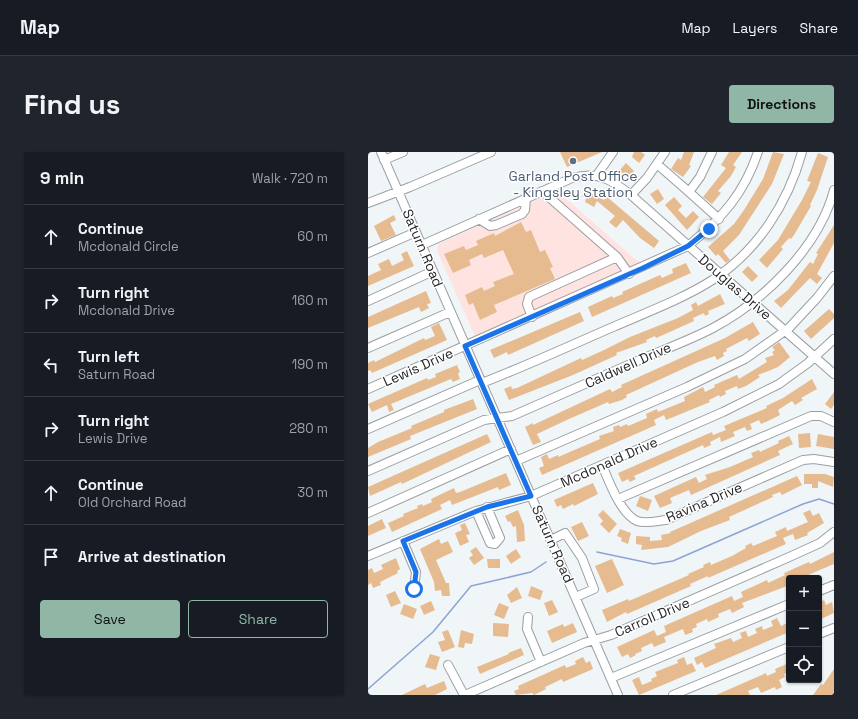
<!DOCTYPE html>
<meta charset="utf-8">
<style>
:root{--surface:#171b24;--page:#20242c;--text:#f1f3f6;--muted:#9ea1a6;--line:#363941;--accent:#90b7a5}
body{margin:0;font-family:"Space Grotesk",sans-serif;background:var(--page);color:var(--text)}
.controls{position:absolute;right:12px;bottom:12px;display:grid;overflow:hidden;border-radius:4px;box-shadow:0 1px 3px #0004}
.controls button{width:36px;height:36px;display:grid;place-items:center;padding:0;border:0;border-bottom:1px solid var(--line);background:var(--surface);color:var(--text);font:20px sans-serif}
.stop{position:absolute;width:12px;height:12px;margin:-9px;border:3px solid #1a73e8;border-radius:50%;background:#fff}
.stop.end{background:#1a73e8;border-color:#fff;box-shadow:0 1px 4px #0008}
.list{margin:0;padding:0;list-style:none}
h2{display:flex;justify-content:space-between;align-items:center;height:52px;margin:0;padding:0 16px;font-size:17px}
h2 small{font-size:13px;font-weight:400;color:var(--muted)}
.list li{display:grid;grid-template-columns:26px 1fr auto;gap:12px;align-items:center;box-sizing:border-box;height:64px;padding:0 16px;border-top:1px solid var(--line)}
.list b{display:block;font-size:15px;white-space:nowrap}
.list p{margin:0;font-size:13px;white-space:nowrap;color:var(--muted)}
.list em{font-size:13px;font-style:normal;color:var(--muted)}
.actions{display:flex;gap:8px;padding:12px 16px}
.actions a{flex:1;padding:9px 0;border:1px solid var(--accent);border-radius:4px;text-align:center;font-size:14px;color:var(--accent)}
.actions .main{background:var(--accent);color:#111}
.icon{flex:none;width:22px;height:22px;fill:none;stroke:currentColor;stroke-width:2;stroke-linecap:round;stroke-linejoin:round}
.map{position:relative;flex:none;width:466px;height:543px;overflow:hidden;border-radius:4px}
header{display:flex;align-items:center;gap:24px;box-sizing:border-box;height:56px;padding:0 20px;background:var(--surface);border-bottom:1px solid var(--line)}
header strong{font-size:19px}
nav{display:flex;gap:22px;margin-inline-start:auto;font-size:14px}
.intro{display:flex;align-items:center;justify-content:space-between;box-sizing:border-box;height:96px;padding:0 24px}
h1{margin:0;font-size:28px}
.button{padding:10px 18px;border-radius:4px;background:var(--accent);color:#111;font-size:14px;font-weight:700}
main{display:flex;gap:24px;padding:0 24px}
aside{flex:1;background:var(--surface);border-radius:4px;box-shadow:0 1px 3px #0004}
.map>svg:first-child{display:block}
.education{fill:#fee3e0}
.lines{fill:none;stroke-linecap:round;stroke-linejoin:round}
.stream{stroke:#8ca4d5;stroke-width:1.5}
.building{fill:#e6bb8f}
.minor-casing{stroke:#9a9ea2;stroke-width:10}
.minor{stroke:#fff;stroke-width:8}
.route{stroke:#1a73e8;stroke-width:5}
.service-dot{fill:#5c6f8a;stroke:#fff;stroke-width:1.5}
.labels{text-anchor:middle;stroke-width:3;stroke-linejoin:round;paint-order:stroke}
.service-label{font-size:14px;fill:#4e5e75;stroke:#fff}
.street-label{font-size:14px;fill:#262728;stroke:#fff}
</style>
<header>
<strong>Map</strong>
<nav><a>Map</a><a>Layers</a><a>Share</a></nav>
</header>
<div class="intro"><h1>Find us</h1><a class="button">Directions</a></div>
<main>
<aside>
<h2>9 min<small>Walk · 720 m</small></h2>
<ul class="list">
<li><svg class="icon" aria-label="ahead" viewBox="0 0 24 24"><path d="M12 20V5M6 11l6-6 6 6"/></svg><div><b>Continue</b><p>Mcdonald Circle</p></div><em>60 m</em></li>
<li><svg class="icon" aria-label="right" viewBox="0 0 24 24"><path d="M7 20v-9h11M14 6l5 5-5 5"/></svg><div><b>Turn right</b><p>Mcdonald Drive</p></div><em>160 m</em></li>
<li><svg class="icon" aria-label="left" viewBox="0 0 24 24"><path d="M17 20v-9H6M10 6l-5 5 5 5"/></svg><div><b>Turn left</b><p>Saturn Road</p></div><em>190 m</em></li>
<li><svg class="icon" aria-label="right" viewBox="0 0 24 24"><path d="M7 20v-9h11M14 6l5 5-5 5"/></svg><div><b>Turn right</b><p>Lewis Drive</p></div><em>280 m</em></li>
<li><svg class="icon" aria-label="ahead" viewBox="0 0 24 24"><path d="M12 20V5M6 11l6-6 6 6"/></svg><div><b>Continue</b><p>Old Orchard Road</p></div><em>30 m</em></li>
<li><svg class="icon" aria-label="arrive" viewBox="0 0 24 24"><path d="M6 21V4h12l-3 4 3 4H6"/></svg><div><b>Arrive at destination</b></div></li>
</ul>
<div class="actions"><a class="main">Save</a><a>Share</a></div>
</aside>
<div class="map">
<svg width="466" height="543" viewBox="0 0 466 543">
<rect width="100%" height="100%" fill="#f0f5f8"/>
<path class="education" d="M189 39 274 113 107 184 69 99 70 92Z"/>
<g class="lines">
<path class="stream" d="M229 400 286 412 305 409 435 352 451 347 466 352
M0 537 65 480 103 434 163 420 178 410"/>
</g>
<path class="building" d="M192 0H234L199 15Z
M266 0H273L277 3 271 11 264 5Z
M316 0H326L321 13 323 14 315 25 303 17 310 6 313 8Z
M361 0H374L365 13 368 15 363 24 350 39 353 41 344 52 335 45 358 16 353 13Z
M405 0 416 2 404 32 371 83 355 99 362 108 358 111 350 102 348 104 340 95 366 72 376 58 395 27Z
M450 1 460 5 449 38 442 53 443 54 426 83 423 87 421 86 413 95 415 97 399 116 391 108 410 88 434 48 443 30 439 29Z
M258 11 266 19 259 26 251 19Z
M217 37 236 48 239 45 291 89 286 96 272 86 255 68 248 76 241 70 247 64 229 49 226 55 217 50 218 46 214 44Z
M290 37 296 47 289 52 282 42Z
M306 45 314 54 310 58 318 66 325 59 331 65 319 78 297 53Z
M26 63 28 68 22 71 28 83 13 89 6 74Z
M153 70 158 80 163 78 172 100 177 98 185 115 182 116 187 127 126 153 129 160 112 168 105 151 101 153 97 143 114 135 116 139 127 134 125 130 146 122 135 98 116 106 114 102 101 108 103 113 85 121 76 102 96 94 98 98 110 93 108 89 126 81 127 84Z
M466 73V91L449 122 454 126 449 132 442 126 413 156 406 149 420 138 442 110 445 112 450 102 448 101Z
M39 99 46 114 0 134V124L13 118 10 112 21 107 24 114 36 108 33 102Z
M318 111 323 121 224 165 220 155 244 144 245 146 255 142 254 140 292 123 294 126 305 121 304 117Z
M380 114 390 124 384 130 374 120Z
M58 139 63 151 59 152 61 156 53 160 51 155 0 176V165Z
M352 142 357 152 340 159 341 162 337 164 336 161 325 166 326 169 295 183 288 186 287 184 278 188 279 190 248 201 249 203 205 223 141 248 136 237 143 234 144 237 149 236 213 206 214 208 236 198 262 185 310 166 325 158 323 153 328 150 330 154Z
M461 157 466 162V166L443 187 436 179Z
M212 160 216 169 140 203 139 200 126 206 122 198Z
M385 170 392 182 381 189 379 186 358 197 359 199 355 201 356 204 349 208 347 204 330 210 258 243 259 245 254 248 241 252 240 250 201 267 169 282 173 290 165 293 157 275 165 271V273L242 237 244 240 254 235 253 233 357 186Z
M71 171 79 188 4 221 2 218 0 219V211L6 208 7 210 56 186 57 188 67 184 63 175Z
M411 190 422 205 410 215 390 223 392 225 378 234 370 237 369 234 357 239 358 242 352 245 351 243 341 248 342 250 298 268 296 263 286 268 288 273 174 323 171 316 176 314 173 305 179 302 181 307 190 303V305L232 287 231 284 246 279 245 275 251 273 252 275 259 272 260 274 279 266 278 262 289 257 290 260 317 249 316 245 335 235 337 240 347 235 346 233 369 223 371 227 399 210 397 206 406 203 404 200 407 198 404 195Z
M89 213 92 220 90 221 92 227 85 230 83 227 23 252 26 258 21 260 19 253 4 260 0 252 59 226 60 228 68 225 67 222Z
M444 227 449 237 433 246 435 248 427 253 424 249 410 258 412 263 400 269 393 272 391 268 382 272 384 277 379 279 377 275 365 280 367 284 353 290 352 285 342 290 343 293 336 296 335 293 266 324 268 327 262 330 260 327 254 330 250 321 344 280 345 283 358 278 356 274 399 256 398 254 415 246Z
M466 240V253L463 257 457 252Z
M105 247 109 257 42 284 43 287 0 305V296L10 290 44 276 43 274 76 260V258Z
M442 281 443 295 431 296 430 282Z
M119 282 123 290 34 332 33 330 2 344 0 335Z
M450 282 466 285V297L448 294Z
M421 284 425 292 410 299 412 303 323 343 321 338 302 346 304 351 292 356 286 344 328 325 331 331 339 327 337 323 362 315 385 305 383 301 391 298 392 300 411 291 410 289Z
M138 321 143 333 131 338 130 335 84 353 82 348 72 353 74 357 24 380 20 371 36 364 35 362 50 356 49 354 54 352 55 354 64 350 63 347 86 336 88 341 92 340Z
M436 322H457L466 325 465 335 450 329V336H444V332H436Z
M429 324 434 333 414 343 412 340 404 343 405 345 361 365 362 368 333 379 300 395 273 398 274 393 268 392V384L282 385V389L294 388 293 383 303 381 302 380Z
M225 331 230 342 206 354 205 352 195 357 193 353 189 355 186 348Z
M272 344 284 348 280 359 268 354Z
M150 358 156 373 157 389 149 390 148 374 145 375 142 369 140 370 137 364Z
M235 358 249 372 241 381 232 372 235 369 230 363Z
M442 358 445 364 451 361 456 371 439 381 440 383 427 388 425 382 415 386 418 392 340 426V424L322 432 323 434 259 462 258 460 239 470 234 458 260 447 261 449 321 423 320 422 336 415 335 413 342 410 343 413 364 404 378 396 377 394 383 391 385 394 409 384 407 380 418 375 419 379 440 370 435 361Z
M14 367 18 376 0 384V374Z
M214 370 221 384 210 389 203 375Z
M97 371 102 382 98 383 101 390 92 394 87 381 94 378 92 373Z
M252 377 263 381 260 392 253 389 254 386 249 384Z
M71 387 73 392 80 389 85 400 68 408 78 431H81L82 444H74L73 438 67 439 66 430 52 397Z
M108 395 116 406 106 413 101 406 105 403 102 399Z
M148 397 153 405 143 412 138 404Z
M466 400V412L433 426H421L419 434 374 451 376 455 364 461 362 457 350 462 351 465 340 470 339 467 328 472 329 475 324 477 325 480 317 483 315 477 296 485 298 490 286 495 284 491 273 496 274 499 267 502 268 503 262 506 260 502 254 505 249 495 286 478 289 484 298 480 296 474 364 444 366 449 375 445 373 440 399 428 400 431 417 423 416 421 441 410 442 412Z
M28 406 32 417 29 419 30 421 12 430 13 433 5 436 3 431 0 433V418L4 416 6 421 15 417 13 413Z
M119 407H132V416H120Z
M244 407 256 433 239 441 227 414Z
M163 434 175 439 172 448 160 444Z
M149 435 154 446 143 451 139 443Z
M27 439 33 451 23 455 18 443Z
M184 448 190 460 181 464 176 451Z
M456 448 458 453 464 450 466 461 451 468V451Z
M63 449 67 458 56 463 52 454Z
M131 451 141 455 136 467 126 463Z
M36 452 49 457 45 467 32 462Z
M409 466 413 474 421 470V480L337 516 334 510 329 513 326 506 348 496 346 492 363 486 365 490 374 486 372 481 378 479 380 485 389 481 387 477 394 474 395 478 405 474 403 469Z
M125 471 141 472 140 485 125 484Z
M205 471 209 480 184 491 179 479 195 472 196 475Z
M80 478 87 495 74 500 70 490 77 488 74 480Z
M93 478 106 482 104 492 97 491 96 496 90 495Z
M153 496 156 503 112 522 109 515 141 502 140 501Z
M62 502 72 505 68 518 57 515Z
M215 505 218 511 222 509 225 517 195 530 194 527 177 535 178 537 166 543 164 541 148 543 146 539 151 537 150 534 197 513 198 516 208 512 207 509Z
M316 505 319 513 324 511 328 519 271 543 264 528 271 525 274 533 284 529 283 527 289 524 287 520 310 511 309 508Z
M421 511V520L416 522 417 525 411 528 414 535 408 538 407 535 393 541 390 535 380 539 382 543H348L398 521 399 524 408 520 407 517Z
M466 517V543H445L453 532 455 533Z
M76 529 79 537 67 543H34L57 532 59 536Z"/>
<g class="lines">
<defs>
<path id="minor" d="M13 0 250 543
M344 0 332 25 321 40 351 67
M16 8 35 0
M289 12 321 40
M229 23 245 0
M174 39 249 105
M263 43 279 26 297 0
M0 51 42 35 123 0
M111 67 122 74 128 73 154 62 157 58 158 46
M54 93 204 26C231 19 242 27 263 43L466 222
M0 101 48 80
M0 149 65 119
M164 165 159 152 161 145 249 105 261 122
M0 196 82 160
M114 231C158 214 201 194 245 175 277 161 317 146 346 127 390 98 420 51 434 0
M0 237 320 94C354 66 376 42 390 0
M0 277 112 228
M148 309 319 235 377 207 421 176 449 146 466 124
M234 313C241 329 252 361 269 369 277 372 289 369 298 368L435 308 446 307 466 310
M0 319 116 268 144 264C185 246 226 228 267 210 292 199 320 189 345 176 396 149 451 95 466 38
M250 347 443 264H453L466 270
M108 359 122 391 127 392 132 386 119 355
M0 361 143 297
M183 388 197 381 214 406 226 437 208 445
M35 389 48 420 46 437
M0 404 108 359 163 344 355 260 411 232 440 211 466 187
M451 439 466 433
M160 465 159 477 173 510
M451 482 466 476
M80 513 96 543
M243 526 421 452
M97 543 216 491 243 483 419 406 452 391 466 380
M305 543 421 495"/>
</defs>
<use href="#minor" class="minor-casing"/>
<use href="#minor" class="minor"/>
</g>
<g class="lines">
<path class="route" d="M46 437 48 420 35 389 119 355 163 344 97 194 275 116 320 94 341 77"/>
</g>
<circle class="service-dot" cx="205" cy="9" r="4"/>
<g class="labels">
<g class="service-label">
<text x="205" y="29">Garland Post Office<tspan x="205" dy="16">- Kingsley Station</tspan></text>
</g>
<g class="street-label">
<text transform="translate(55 96) rotate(67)" y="5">Saturn Road</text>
<text transform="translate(367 135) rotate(41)" y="5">Douglas Drive</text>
<text transform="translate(260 213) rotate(-24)" y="5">Caldwell Drive</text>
<text transform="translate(50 215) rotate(-24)" y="5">Lewis Drive</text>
<text transform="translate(241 310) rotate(-24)" y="5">Mcdonald Drive</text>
<text transform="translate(336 350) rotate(-23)" y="5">Ravina Drive</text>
<text transform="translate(185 392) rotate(66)" y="5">Saturn Road</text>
<text transform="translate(284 465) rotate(-23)" y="5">Carroll Drive</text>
</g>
</g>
</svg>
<div class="controls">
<button>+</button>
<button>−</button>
<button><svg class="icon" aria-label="locate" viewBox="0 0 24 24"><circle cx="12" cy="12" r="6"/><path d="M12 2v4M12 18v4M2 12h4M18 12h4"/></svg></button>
</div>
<div class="stop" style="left:46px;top:437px"></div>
<div class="stop end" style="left:341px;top:77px"></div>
</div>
</main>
